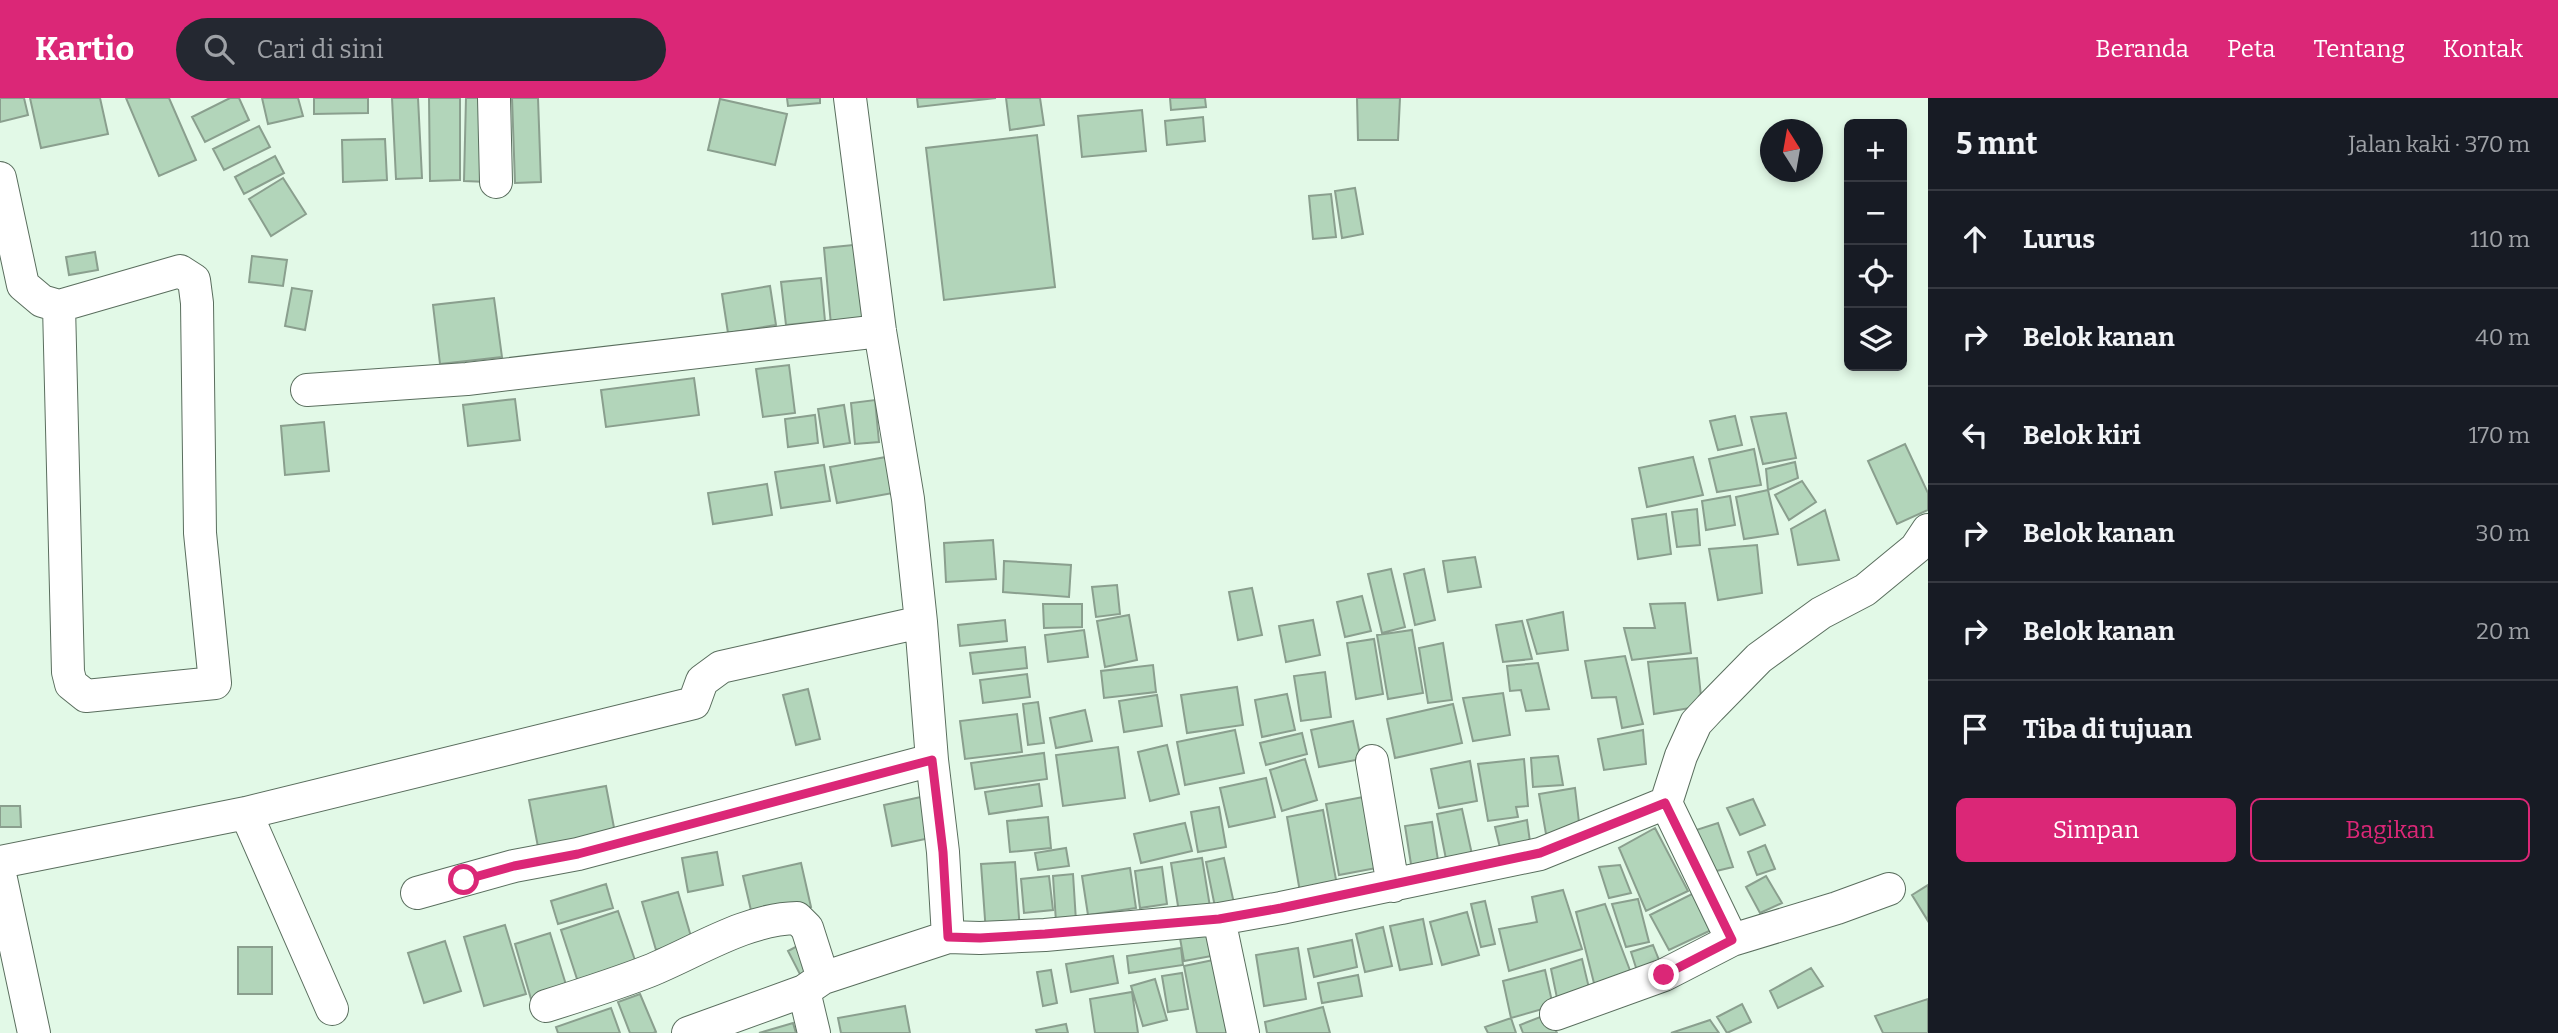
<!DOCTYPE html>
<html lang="id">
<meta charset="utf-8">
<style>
:root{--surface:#171b24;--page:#242831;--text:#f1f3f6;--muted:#9ea1a6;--line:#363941;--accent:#db2777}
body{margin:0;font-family:Bitter,serif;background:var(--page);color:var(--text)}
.controls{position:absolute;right:21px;top:21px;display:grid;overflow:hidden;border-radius:10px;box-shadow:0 4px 10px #0003}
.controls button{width:63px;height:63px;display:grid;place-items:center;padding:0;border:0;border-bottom:2px solid var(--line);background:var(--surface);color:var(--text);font:35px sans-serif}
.compass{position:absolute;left:1760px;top:21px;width:63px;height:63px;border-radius:50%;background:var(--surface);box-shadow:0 4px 10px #0003;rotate:349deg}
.stop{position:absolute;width:21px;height:21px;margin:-16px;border:5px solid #db2777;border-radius:50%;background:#fff}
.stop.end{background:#db2777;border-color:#fff;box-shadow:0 2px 7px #0008}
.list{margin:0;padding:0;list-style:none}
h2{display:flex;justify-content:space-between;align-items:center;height:91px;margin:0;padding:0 28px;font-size:30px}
h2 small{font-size:23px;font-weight:400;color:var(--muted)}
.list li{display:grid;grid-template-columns:46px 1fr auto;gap:21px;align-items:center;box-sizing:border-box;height:98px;padding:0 28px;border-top:2px solid var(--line)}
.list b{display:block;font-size:26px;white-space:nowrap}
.list em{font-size:23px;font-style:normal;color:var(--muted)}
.actions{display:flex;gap:14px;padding:21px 28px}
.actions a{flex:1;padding:16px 0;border:2px solid var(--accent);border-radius:10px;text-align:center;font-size:24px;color:var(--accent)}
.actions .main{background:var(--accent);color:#fff}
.icon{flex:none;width:38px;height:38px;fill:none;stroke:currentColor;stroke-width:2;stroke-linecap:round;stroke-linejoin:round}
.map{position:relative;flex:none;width:1928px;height:935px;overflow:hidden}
header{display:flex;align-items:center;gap:42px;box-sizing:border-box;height:98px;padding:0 35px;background:var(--accent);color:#fff}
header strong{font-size:33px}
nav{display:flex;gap:38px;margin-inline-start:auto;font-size:24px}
.search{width:490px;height:63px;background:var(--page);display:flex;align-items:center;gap:18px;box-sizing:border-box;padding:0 24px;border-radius:38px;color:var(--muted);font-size:26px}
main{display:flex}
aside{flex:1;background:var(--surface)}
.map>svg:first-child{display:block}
.building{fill:#b2d5ba;stroke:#8a9f8e;stroke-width:2}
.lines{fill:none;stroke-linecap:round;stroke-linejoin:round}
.minor-casing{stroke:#5a6e5e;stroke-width:34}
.minor{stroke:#fff;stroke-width:32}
.route{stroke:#db2777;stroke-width:9}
</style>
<header>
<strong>Kartio</strong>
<div class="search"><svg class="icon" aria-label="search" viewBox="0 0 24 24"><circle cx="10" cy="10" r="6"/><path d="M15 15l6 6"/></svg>Cari di sini</div>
<nav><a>Beranda</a><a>Peta</a><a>Tentang</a><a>Kontak</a></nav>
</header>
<main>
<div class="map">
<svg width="1928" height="935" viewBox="0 0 1928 935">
<rect width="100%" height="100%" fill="#e2f9e7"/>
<path class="building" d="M0 0H24L28 17 0 24Z
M30 0H100L108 36 41 50Z
M126 0H169L196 62 159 78Z
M230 0H239L249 22 205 44 192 19Z
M262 0H298L303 18 268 26Z
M314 0H368V15L314 16Z
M392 0H418L422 80 396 81Z
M429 0H460V82L430 83Z
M466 0H489L488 84 464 83Z
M512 0H538L541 84 515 85Z
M787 0H820V5L788 8Z
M917 0H996L918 9Z
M1006 0H1040L1044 27 1010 32Z
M1170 0H1205L1206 9 1171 12Z
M1357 0H1400L1398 42H1358Z
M720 1 787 16 775 67 708 52Z
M1142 12 1146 53 1082 59 1078 18Z
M1203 19 1205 43 1167 47 1165 23Z
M259 28 270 49 224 72 213 51Z
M1037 37 1055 189 944 202 926 50Z
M385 41 387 82 343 84 342 42Z
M275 58 284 75 244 96 235 79Z
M283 80 306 116 271 138 249 101Z
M1355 90 1363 136 1342 140 1335 93Z
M1331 96 1336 139 1313 141 1309 98Z
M863 146 870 224 831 227 824 150Z
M95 154 98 172 69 177 66 159Z
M252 158 287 162 283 188 249 184Z
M821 180 825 223 786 227 781 184Z
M770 188 776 227 728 235 722 196Z
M292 190 312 193 305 232 285 228Z
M494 200 502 259 440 266 433 207Z
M789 267 795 315 763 319 756 271Z
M694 280 699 317 606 329 601 292Z
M515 301 520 342 468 348 463 307Z
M875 302 879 344 855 346 851 305Z
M844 307 850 345 824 349 818 311Z
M1786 315 1796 360 1763 366 1751 319Z
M815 317 818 345 788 349 785 321Z
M1735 318 1742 347 1718 352 1710 323Z
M324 324 329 373 285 377 281 328Z
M1905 346 1928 395V412L1897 426 1868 363Z
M1754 351 1761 387 1717 394 1709 361Z
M886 359 893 395 837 405 830 369Z
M1693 359 1703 397 1647 409 1639 370Z
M1795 364 1798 380 1768 392 1766 371Z
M824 367 830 403 781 410 775 374Z
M1802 383 1816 404 1789 422 1775 397Z
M767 386 772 417 713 426 708 395Z
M1768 392 1778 436 1744 441 1736 399Z
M1730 398 1735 427 1706 432 1702 403Z
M1697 411 1700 447 1677 449 1672 414Z
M1825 412 1839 462 1798 467 1791 431Z
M1666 416 1671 456 1638 461 1632 421Z
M993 442 996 481 946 484 944 445Z
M1757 447 1762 495 1718 502 1709 451Z
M1475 459 1481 489 1448 494 1443 463Z
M1004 463 1071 467 1069 499 1003 494Z
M1391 471 1405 529 1382 535 1368 476Z
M1424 471 1435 522 1415 527 1404 476Z
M1117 487 1120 516 1096 519 1092 489Z
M1252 490 1262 537 1238 542 1229 494Z
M1362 498 1371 533 1345 539 1337 504Z
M1685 505 1691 555 1632 562 1624 530H1655L1650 506Z
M1043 506H1082V529L1044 530Z
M1563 514 1568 552 1537 556 1527 522Z
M1129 517 1137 562 1105 569 1097 523Z
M1005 522 1007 543 960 548 958 527Z
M1313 522 1320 557 1286 564 1279 528Z
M1522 523 1532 561 1503 564 1496 527Z
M1084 532 1088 559 1048 564 1045 537Z
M1412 532 1423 595 1388 601 1377 537Z
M1374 541 1383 596 1356 601 1347 545Z
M1443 545 1452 602 1428 605 1419 550Z
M1025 549 1027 570 973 576 970 555Z
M1625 558 1643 626 1622 630 1616 599 1592 600 1585 563Z
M1697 560 1702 608 1654 616 1648 564Z
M1538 565 1549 611 1526 613 1521 592 1510 593 1507 568Z
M1153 567 1156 594 1104 600 1101 573Z
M1325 574 1331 619 1301 623 1294 578Z
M1027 576 1030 599 983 605 980 582Z
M1237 589 1243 627 1187 635 1181 597Z
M808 591 820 641 796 647 783 597Z
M1503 595 1510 637 1473 643 1463 600Z
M1287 596 1295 632 1262 639 1255 602Z
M1157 597 1162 628 1124 634 1119 603Z
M1038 604 1044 645 1028 647 1023 606Z
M1453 606 1462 645 1395 660 1387 621Z
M1085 612 1092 643 1056 650 1050 620Z
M1017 616 1022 654 965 661 960 623Z
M1353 623 1361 661 1319 669 1311 632Z
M1235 632 1244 675 1185 687 1177 644Z
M1643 632 1646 666 1604 672 1598 641Z
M1302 635 1307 656 1266 667 1260 645Z
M1167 647 1179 696 1150 703 1138 654Z
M1118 649 1125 700 1063 708 1056 657Z
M1044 655 1047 681 975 691 971 665Z
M1558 658 1563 687 1533 689 1531 660Z
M1305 661 1317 702 1282 713 1270 672Z
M1524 661 1528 708 1516 709 1518 719 1488 723 1478 666Z
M1470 663 1477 703 1439 710 1431 671Z
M1266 680 1275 719 1229 729 1220 690Z
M1039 686 1042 708 989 716 985 694Z
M606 688 616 740 539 754 529 702Z
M1575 690 1580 733 1546 736 1539 696Z
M1374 697 1387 768 1339 777 1326 706Z
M921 699 930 740 892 748 884 707Z
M1753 701 1765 727 1740 737 1727 710Z
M0 708H20L21 729H0Z
M1219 709 1226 749 1198 754 1191 714Z
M1462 711 1473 761 1447 766 1437 716Z
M1323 712 1337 787 1300 794 1287 719Z
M1048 719 1051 750 1010 754 1007 723Z
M1527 722 1531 751 1502 758 1495 729Z
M1432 724 1440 775 1413 779 1405 728Z
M1185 725 1192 753 1141 765 1134 736Z
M1718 725 1733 769 1712 774 1693 733Z
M1655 730 1688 793 1646 813 1619 750Z
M1765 747 1775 771 1757 777 1748 754Z
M1066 750 1069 768 1038 772 1035 755Z
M717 754 723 787 688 794 682 760Z
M1202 760 1211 815 1180 820 1171 765Z
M1224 760 1235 810 1216 814 1206 764Z
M1015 764 1020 833 986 835 981 766Z
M801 765 811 809 753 821 743 778Z
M1620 767 1631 795 1609 800 1599 769Z
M1162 769 1167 806 1140 810 1135 773Z
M1130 770 1136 810 1088 817 1082 778Z
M1073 776 1076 823 1056 824 1053 778Z
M1049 778 1053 812 1024 815 1021 781Z
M1766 778 1782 805 1760 815 1746 789Z
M606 786 613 810 558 826 551 803Z
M1928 787V823L1912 797Z
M1702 791 1722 827 1669 852 1650 817Z
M1563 792 1582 851 1509 873 1499 831 1537 824 1532 799Z
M678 794 692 842 656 852 642 804Z
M1638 801 1649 844 1626 849 1612 806Z
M1485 803 1495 846 1481 849 1471 806Z
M1605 806 1634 883 1596 893 1576 814Z
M618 813 636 865 578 884 561 832Z
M1467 814 1479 857 1442 867 1430 824Z
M1423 821 1432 866 1400 872 1390 828Z
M505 827 526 896 484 908 464 839Z
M1383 829 1392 868 1365 874 1356 836Z
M550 835 567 890 531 901 515 846Z
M1213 835 1217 857 1184 863 1180 840Z
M1352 842 1357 869 1314 879 1308 851Z
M445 843 461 893 424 905 408 855Z
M803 845 820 878 805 886 788 853Z
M1653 847 1663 872 1639 879 1631 854Z
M238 849H272V896H238Z
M1181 850 1183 867 1129 875 1127 858Z
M1298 850 1306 901 1264 908 1256 857Z
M1113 858 1118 885 1071 894 1066 866Z
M1223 860 1238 935H1197L1184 868Z
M1582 861 1589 890 1557 900 1551 871Z
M1811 870 1823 888 1778 910 1770 893Z
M1051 872 1057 905 1043 908 1037 874Z
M1545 872 1553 908 1511 920 1503 883Z
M1182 875 1188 911 1168 914 1162 878Z
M1358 877 1362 898 1322 905 1318 885Z
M1155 881 1167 922 1143 928 1131 888Z
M1132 894 1138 935H1095L1090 901Z
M640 896 656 934 653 935H630L618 904Z
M1928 901V935H1883L1875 918Z
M1742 906 1751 924 1727 935 1717 919Z
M905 908 910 935H841L838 920Z
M1323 909 1330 935H1267L1265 924Z
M611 910 620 935H558L556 929Z
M1548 916 1557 935H1523L1520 927Z
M1511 920 1516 935H1488L1485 929Z
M1710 922 1719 935H1671Z
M793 925 796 935H759Z
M1066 926 1068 935H1037L1036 932Z"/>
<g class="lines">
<defs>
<path id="minor" d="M494 0 496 84
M850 0 880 233 908 401 921 524 932 662 943 754 948 839 980 840 1045 837 1219 821 1281 810 1540 756 1666 705 1681 658 1696 625 1710 610 1759 560 1821 515 1865 492 1916 450 1928 432
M0 80 23 187 42 203 59 208 180 173 194 182 197 205 200 435 215 585 86 598 71 586 68 574 59 208
M307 292 467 281 880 233
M1372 663 1393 788
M1666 705 1732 842
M246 715 332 911
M0 764 246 715 694 605 702 583 721 569 921 524
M0 776 34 935
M417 795 514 768 578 756 932 662
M1219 821 1243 935
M804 893 814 935
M546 908C581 897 616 886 649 873 696 854 745 821 797 820L807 830 823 880
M1556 916 1664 877 1732 842 1837 810 1889 791
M688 935 804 893 823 880 948 839"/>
</defs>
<use href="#minor" class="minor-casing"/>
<use href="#minor" class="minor"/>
</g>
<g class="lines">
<path class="route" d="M464 782 514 768 578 756 932 662 943 754 948 839 980 840 1045 836 1219 821 1281 810 1540 755 1665 705 1732 842 1664 877"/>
</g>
</svg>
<div class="controls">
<button>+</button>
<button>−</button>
<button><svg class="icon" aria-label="locate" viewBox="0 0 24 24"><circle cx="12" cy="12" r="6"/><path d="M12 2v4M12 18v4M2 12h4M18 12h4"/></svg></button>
<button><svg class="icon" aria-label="layers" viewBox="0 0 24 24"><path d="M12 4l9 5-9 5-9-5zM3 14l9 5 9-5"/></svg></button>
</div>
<svg class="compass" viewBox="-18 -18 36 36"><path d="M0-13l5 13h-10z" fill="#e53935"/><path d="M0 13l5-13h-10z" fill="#9ea1a6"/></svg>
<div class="stop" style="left:464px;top:782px"></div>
<div class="stop end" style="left:1664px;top:877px"></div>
</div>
<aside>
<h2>5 mnt<small>Jalan kaki · 370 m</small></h2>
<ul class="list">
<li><svg class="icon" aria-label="ahead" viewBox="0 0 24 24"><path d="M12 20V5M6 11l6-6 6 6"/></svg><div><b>Lurus</b></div><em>110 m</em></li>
<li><svg class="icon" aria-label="right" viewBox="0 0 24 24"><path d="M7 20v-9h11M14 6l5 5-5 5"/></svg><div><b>Belok kanan</b></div><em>40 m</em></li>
<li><svg class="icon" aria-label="left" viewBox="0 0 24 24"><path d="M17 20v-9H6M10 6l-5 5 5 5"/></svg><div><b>Belok kiri</b></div><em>170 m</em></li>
<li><svg class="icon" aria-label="right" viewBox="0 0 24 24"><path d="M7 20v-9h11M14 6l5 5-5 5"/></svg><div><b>Belok kanan</b></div><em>30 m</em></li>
<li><svg class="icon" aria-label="right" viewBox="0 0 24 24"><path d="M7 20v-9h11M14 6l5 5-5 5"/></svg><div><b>Belok kanan</b></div><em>20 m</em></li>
<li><svg class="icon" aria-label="arrive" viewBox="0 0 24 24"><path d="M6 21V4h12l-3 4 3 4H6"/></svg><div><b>Tiba di tujuan</b></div></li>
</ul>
<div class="actions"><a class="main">Simpan</a><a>Bagikan</a></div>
</aside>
</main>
